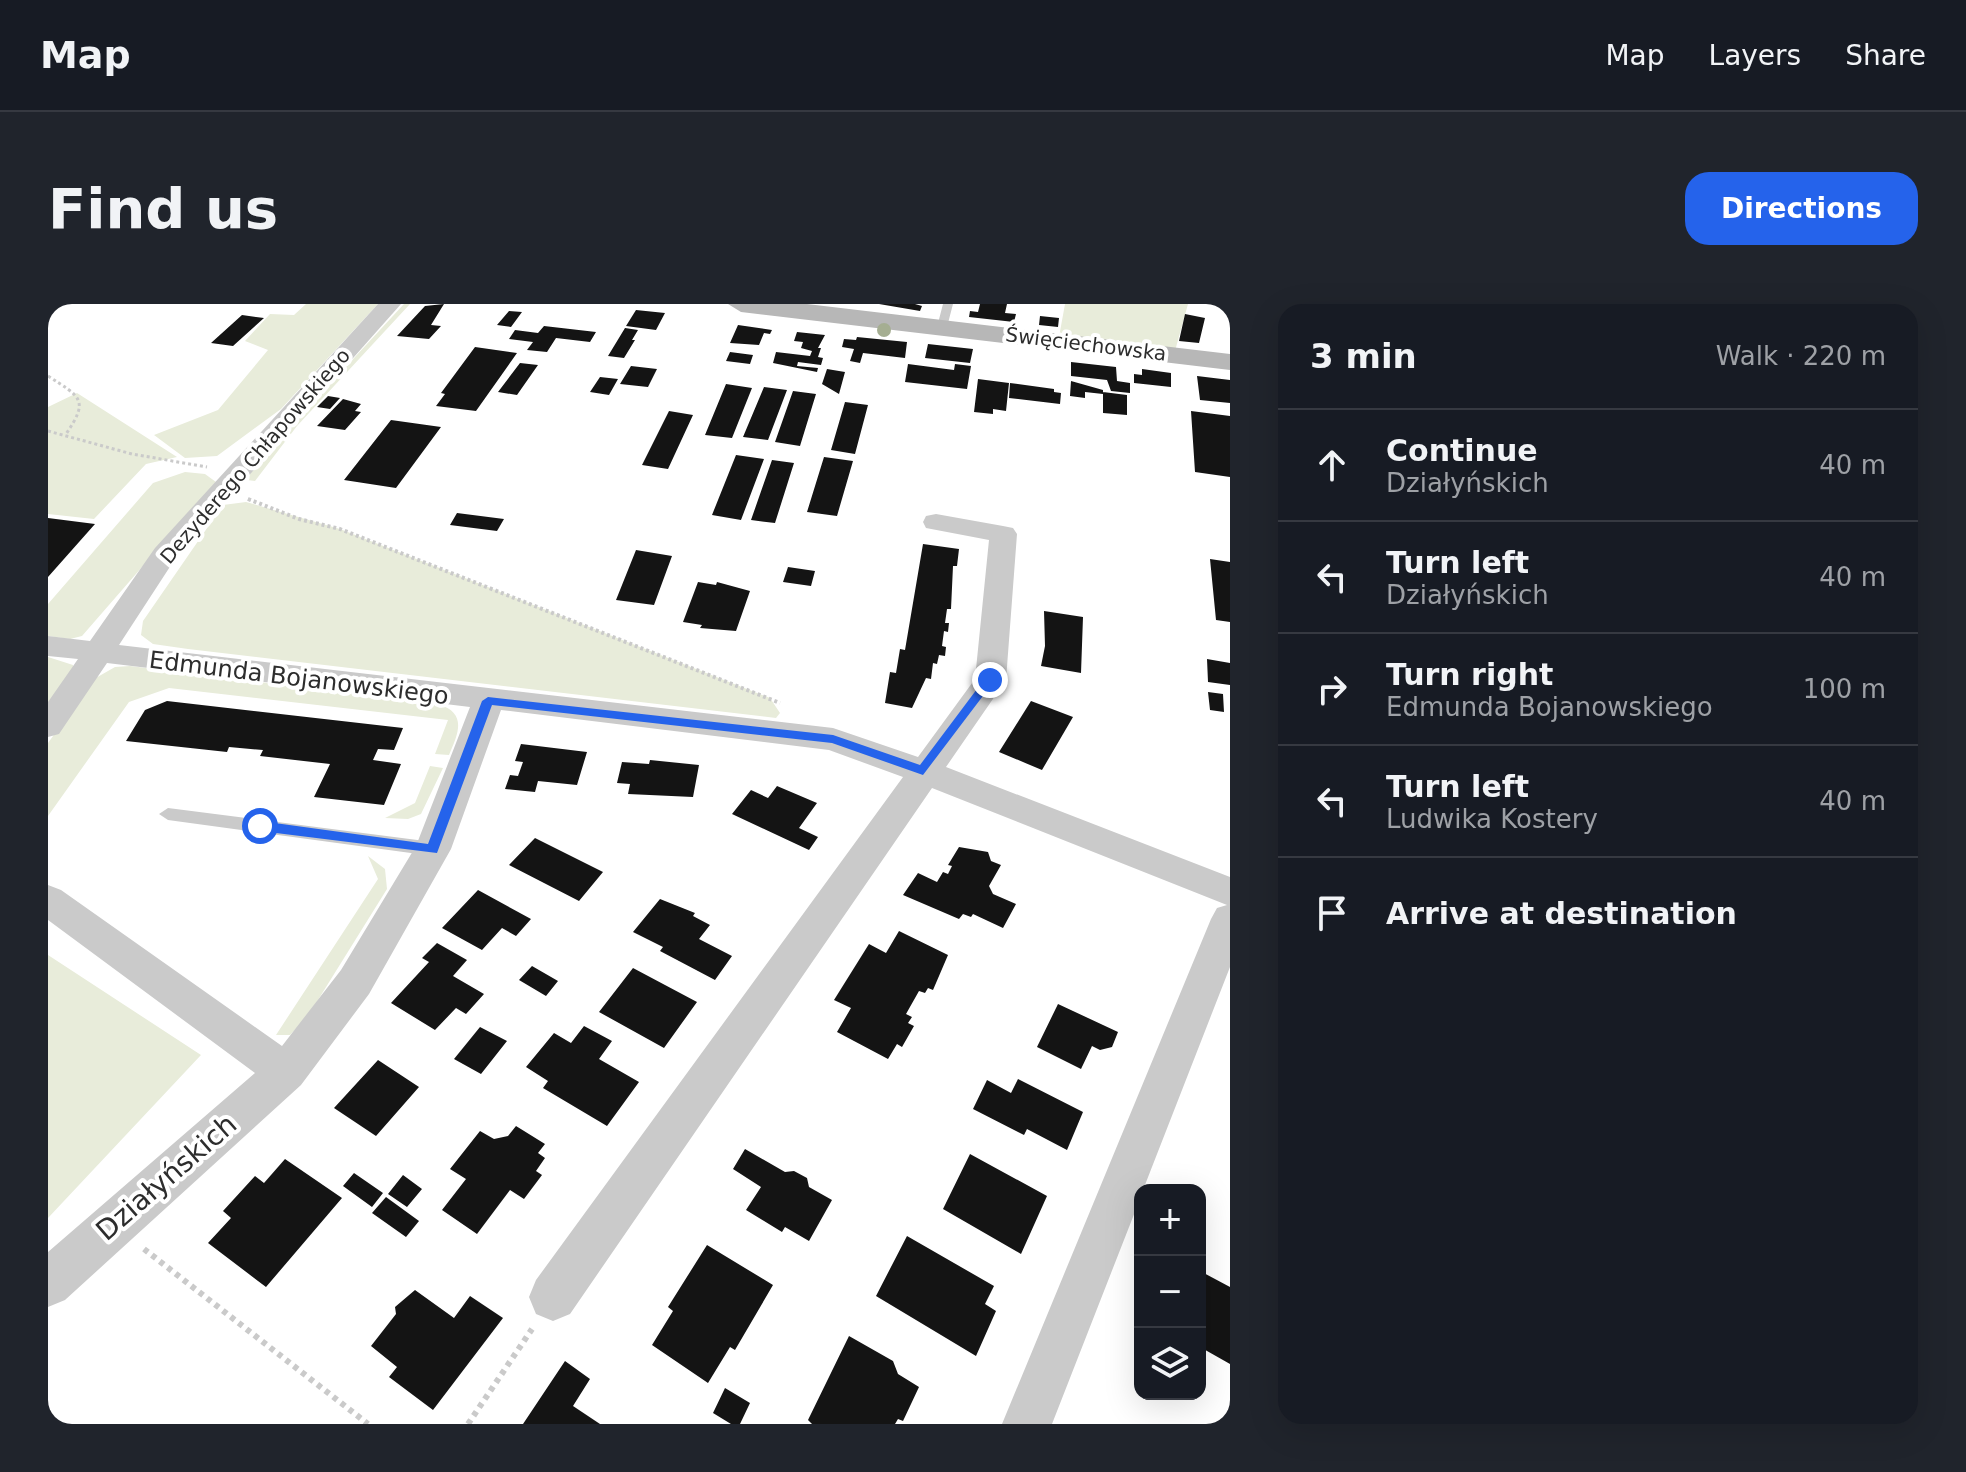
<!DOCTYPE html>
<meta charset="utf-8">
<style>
:root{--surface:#171b24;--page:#20242c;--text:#f1f3f6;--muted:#9ea1a6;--line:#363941;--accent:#2563eb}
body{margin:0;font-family:"DejaVu Sans",sans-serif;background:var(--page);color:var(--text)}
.controls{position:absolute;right:24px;bottom:24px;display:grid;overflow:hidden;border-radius:16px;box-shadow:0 8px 32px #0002}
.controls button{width:72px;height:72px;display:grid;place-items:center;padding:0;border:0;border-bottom:2px solid var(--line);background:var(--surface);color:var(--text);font:40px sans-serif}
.stop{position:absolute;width:24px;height:24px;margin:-18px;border:6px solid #2563eb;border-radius:50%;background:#fff}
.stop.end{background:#2563eb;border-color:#fff;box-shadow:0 2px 8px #0008}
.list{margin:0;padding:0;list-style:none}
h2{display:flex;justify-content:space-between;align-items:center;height:104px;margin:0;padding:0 32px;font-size:34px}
h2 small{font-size:26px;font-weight:400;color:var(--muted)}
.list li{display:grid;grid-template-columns:52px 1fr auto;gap:24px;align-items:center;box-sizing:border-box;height:112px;padding:0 32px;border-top:2px solid var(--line)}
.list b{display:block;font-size:30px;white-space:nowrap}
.list p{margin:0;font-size:26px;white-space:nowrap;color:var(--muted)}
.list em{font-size:26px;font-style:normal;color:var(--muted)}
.icon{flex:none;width:44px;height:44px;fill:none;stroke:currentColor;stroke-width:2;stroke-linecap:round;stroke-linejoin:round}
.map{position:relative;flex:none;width:1182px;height:1120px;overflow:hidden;border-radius:24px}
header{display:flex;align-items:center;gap:48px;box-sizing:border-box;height:112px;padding:0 40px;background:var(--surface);border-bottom:2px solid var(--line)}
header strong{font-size:38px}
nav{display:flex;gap:44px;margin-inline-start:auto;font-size:28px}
.intro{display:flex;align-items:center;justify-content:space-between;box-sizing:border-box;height:192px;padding:0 48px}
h1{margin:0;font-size:56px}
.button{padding:20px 36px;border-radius:24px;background:var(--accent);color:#fff;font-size:28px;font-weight:700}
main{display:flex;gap:48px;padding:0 48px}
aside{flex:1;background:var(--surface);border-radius:24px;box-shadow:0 8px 32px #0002}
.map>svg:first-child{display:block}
.green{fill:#e8ecda}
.building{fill:#141414}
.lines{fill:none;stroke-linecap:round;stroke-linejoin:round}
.path-far2{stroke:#cacaca;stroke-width:3;stroke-dasharray:3 3;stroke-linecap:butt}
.path-far1{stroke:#cacaca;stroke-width:4;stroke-dasharray:3 3;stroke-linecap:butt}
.path{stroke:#cacaca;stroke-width:6;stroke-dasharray:5 5;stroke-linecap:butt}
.lane{fill:#cacaca;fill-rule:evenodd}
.street{fill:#cacaca;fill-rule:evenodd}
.secondary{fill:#b7b7b7;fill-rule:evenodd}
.tree{fill:#a5ae92}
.route{fill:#2563eb}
.labels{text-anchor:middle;stroke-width:8;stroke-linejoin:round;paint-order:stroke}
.far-street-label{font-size:20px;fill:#2d2d2d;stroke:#fff}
.street-label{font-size:24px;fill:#2d2d2d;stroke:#fff}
.near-street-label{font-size:28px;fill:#2d2d2d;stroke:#fff}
</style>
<header>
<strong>Map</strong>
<nav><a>Map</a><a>Layers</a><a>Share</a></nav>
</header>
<div class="intro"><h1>Find us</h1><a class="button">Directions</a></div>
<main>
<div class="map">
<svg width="1182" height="1120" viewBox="0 0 1182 1120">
<rect width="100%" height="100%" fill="#fff"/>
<path class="green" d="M258 0H330L233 105 169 152 137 154 106 131 170 106 220 46 197 37 222 10 246 11Z
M356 0H362L249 122 207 177 199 176 206 162Z
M1017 0H1140L1127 47 1011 33Z
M29 89 129 153 98 160 46 215 0 210V103Z
M137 168 157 170 168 178 34 332 22 335 0 332V300L105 179Z
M198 198 292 225 722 394 732 409 728 414 140 345 105 340 93 331 95 317 175 201Z
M0 353 25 361V367L0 406Z
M82 362 390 400C419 409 411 428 401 451L387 450 400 416 121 384 81 398 0 512V439L46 375 67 363Z
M382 462 395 464 373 510 360 515 337 514 367 499Z
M320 552 337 565 339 585 260 712 242 731H228L330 575Z
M0 651 153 751 0 914Z"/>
<path class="building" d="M396 0 383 21 393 22 381 35 349 32 377 2Z
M831 0H867L874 2 872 7Z
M932 0H959L957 9 968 10 966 18 921 13 922 7 930 8Z
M588 6 617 9 608 26 578 22Z
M461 7 474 8 463 23 449 21Z
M1137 10 1157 14 1151 39 1131 37Z
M194 11 216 14 185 42 163 39Z
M992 12 1011 14 1010 23 991 21Z
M690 21 724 26 722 30 716 29 711 41 682 39Z
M496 22 548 28 542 38 508 34 499 48 479 46 485 38 461 35 467 26 490 29Z
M577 24 590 26 584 36H587L576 54 560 52Z
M749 28 777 31 770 44H773L770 53 775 54 773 61 750 58 749 62 770 64 769 68 725 59 728 48 762 52 764 47 753 44 755 38 746 37Z
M809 33 859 38 857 54 815 49 812 59 802 57 806 45 794 43 796 35 808 36Z
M880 40 925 45 922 59 877 54Z
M427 43 469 49 428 107 388 102 397 90 393 89Z
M682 48 705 51 702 60 678 57Z
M1023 58 1068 63 1069 77 1082 79V89L1063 87 1059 76 1023 72Z
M472 59 490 61 469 91 450 88Z
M860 60 906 66 907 60 923 62 919 85 857 78Z
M583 62 609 65 600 83 572 80Z
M779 65 797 68 791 90 774 80Z
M1094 65 1123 69V83L1086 79V70L1094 71Z
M1149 72 1182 76V99L1152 96Z
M552 73 570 75 561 91 542 88Z
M930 75 961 79 958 107 945 105V110L926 108Z
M1023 77 1055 86V90L1037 88V94L1022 92Z
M962 79 1006 85V88L1013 89 1012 100 961 94Z
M678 80 704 84 684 134 657 131Z
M716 83 739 86 720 136 695 133Z
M745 87 768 90 752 142 727 138Z
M1055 88 1079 91V111L1055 109Z
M280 92 292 94 282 105 269 103Z
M295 95 313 100 307 107 313 108 297 126 269 122Z
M797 98 820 101 807 150 783 146Z
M621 107 645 111 620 165 594 161Z
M1143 107 1182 112V173L1147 168Z
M343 116 393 123 348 184 296 176Z
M688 151 716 155 693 216 664 211Z
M776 153 805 157 789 212 759 208Z
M724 156 746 159 727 219 703 216Z
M409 209 456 215 449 227 402 221Z
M0 214 47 220 0 273Z
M875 240 911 245 909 262H905L903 305H899L897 319H901L900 328 896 327 894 342 898 343 897 352 891 351 889 360 885 359 883 375 878 374 864 404 837 399 842 368 848 369 852 345 857 346Z
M588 246 624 252 606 301 568 296Z
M1162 255 1182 258V318L1168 316Z
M740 263 767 267 763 282 735 278Z
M650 278 668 281 669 278 702 287 688 327 652 324 654 321 635 318Z
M996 307 1035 313 1033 369 993 362 997 342Z
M1159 355 1182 359V381L1160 378Z
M1160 388 1175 390 1176 408 1162 406Z
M119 397 355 424 346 446 330 445 325 456 353 460 336 501 266 493 282 460 212 452 215 446 181 443 179 448 78 437 97 406Z
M983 397 1025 413 994 466 951 448Z
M473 440 539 448 529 481 490 477 487 488 457 485 462 471 470 472 475 458 467 457Z
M602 456 651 461 645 493 580 490 582 480 569 479 574 458 601 460Z
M729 482 769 499 751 524 770 533 761 546 684 510 703 486 720 494Z
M487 534 555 568 531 597 461 561Z
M911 543 940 548 943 557 953 561 941 582 945 590 968 600 955 624 925 610 923 613 915 610 911 615 855 591 870 569 889 578 895 568 900 570 904 562 900 561Z
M430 586 483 615 468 632 454 624 434 646 394 624Z
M612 595 647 609 645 612 662 621 651 635 684 652 667 676 612 647 615 643 585 628Z
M851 627 900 651 885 686 880 684 877 689 871 687 858 710 864 713 860 719 866 722 854 743 849 740 840 755 789 728 803 704 786 696 821 640 838 649Z
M389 639 419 656 405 672 436 690 418 710 408 704 387 726 343 699 381 658 374 654Z
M484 662 510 677 498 692 471 676Z
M585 664 649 698 616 744 551 708Z
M1010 700 1070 728 1064 743 1052 746 1044 742 1033 765 989 743Z
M536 722 564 737 551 755 591 778 559 822 495 784 500 777 478 763 506 729 523 739Z
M432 723 459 737 433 770 406 755Z
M330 756 371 783 328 832 286 804Z
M970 775 1035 808 1019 846 979 825 976 831 925 805 939 776 963 789Z
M468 822 497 840 490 849 497 854 488 867 494 871 476 895 462 886 429 930 394 906 418 875 402 865 432 827 446 835 460 832Z
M697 845 737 868 746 867 759 874 761 883 784 896 761 937 737 923 734 928 698 906 713 883 685 865Z
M922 850 999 892 973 950 895 905Z
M237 855 294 894 218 983 160 939 183 914 175 907 207 872 216 879Z
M306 869 335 889 324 903 295 882Z
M355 871 374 885 359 903 340 890Z
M338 893 371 917 358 933 324 909Z
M859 932 946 982 937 1000 948 1007 928 1052 828 992Z
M659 941 725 981 687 1046 682 1043 660 1079 604 1041 625 1007 620 1003Z
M1152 967 1182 983V1060L1152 1043Z
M367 986 406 1014 422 992 455 1014 385 1106 341 1073 349 1063 323 1042 348 1010 347 1003Z
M801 1032 845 1057 850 1070 871 1083 855 1117 850 1115 847 1120H764L760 1116Z
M517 1057 542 1075 525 1102 552 1120H475Z
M677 1084 702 1099 692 1120H683L665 1109Z"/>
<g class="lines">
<path class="path-far2" d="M0 72C32 93 42 95 18 130
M0 127 84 150 159 163
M200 195 205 197"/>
<path class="path-far1" d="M200 195 251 215 292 225 732 399"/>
<path class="path" d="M96 945 320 1120
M420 1120 484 1025"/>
<path class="lane" d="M895 0H905L899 23 894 26 889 23Z
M120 504 385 538 394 545 385 552 120 516 111 510Z"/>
<path class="street" d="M330 0H353L127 255 71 341 785 424 870 453 927 375 941 236 878 224 875 218 878 212 888 210 955 222 965 224 969 230 958 376 898 463 1182 573V663L1095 886H1092V895L1004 1120H954L1163 615 1169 604 1179 601 884 484 522 1010 505 1017 488 1010 481 993 488 976 855 473 781 446 453 406 403 545 321 690 253 781 17 996 0 1003V948L207 769 0 616V581L13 586 234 742 293 666 368 542 422 403 59 359 11 430 0 433V398L30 355 0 352V332L42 337 107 244Z"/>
<path class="secondary" d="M680 0H759L1182 50V66L693 8Z"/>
</g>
<circle class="tree" cx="836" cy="26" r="7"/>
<path class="route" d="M938 373 947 376 875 471 784 439 444 401 389 549 212 527 206 522 212 517 380 540 434 397 440 393 785 431 872 461Z"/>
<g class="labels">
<g class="far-street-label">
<text transform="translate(1038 40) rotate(7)" y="7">Święciechowska</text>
<text transform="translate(207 152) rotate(-49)" y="7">Dezyderego Chłapowskiego</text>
</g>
<g class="street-label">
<text transform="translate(251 374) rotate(7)" y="8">Edmunda Bojanowskiego</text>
</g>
<g class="near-street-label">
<text transform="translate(118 873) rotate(-41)" y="10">Działyńskich</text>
</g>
</g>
</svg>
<div class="controls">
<button>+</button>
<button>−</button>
<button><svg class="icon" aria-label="layers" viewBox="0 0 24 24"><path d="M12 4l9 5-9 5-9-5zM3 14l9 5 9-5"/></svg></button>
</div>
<div class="stop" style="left:212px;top:522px"></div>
<div class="stop end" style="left:942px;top:376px"></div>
</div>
<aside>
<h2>3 min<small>Walk · 220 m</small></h2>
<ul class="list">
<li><svg class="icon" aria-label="ahead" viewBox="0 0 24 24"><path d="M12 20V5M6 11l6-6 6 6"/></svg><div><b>Continue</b><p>Działyńskich</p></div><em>40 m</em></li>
<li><svg class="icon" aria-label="left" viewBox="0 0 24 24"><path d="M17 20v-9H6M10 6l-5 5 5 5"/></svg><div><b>Turn left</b><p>Działyńskich</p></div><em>40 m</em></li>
<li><svg class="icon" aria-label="right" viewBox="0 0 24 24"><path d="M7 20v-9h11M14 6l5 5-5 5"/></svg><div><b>Turn right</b><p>Edmunda Bojanowskiego</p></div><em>100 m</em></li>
<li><svg class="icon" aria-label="left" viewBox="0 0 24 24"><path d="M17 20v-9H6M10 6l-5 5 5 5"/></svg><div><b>Turn left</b><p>Ludwika Kostery</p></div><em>40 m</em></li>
<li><svg class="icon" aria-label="arrive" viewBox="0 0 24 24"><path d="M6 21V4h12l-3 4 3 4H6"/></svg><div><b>Arrive at destination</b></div></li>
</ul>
</aside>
</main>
